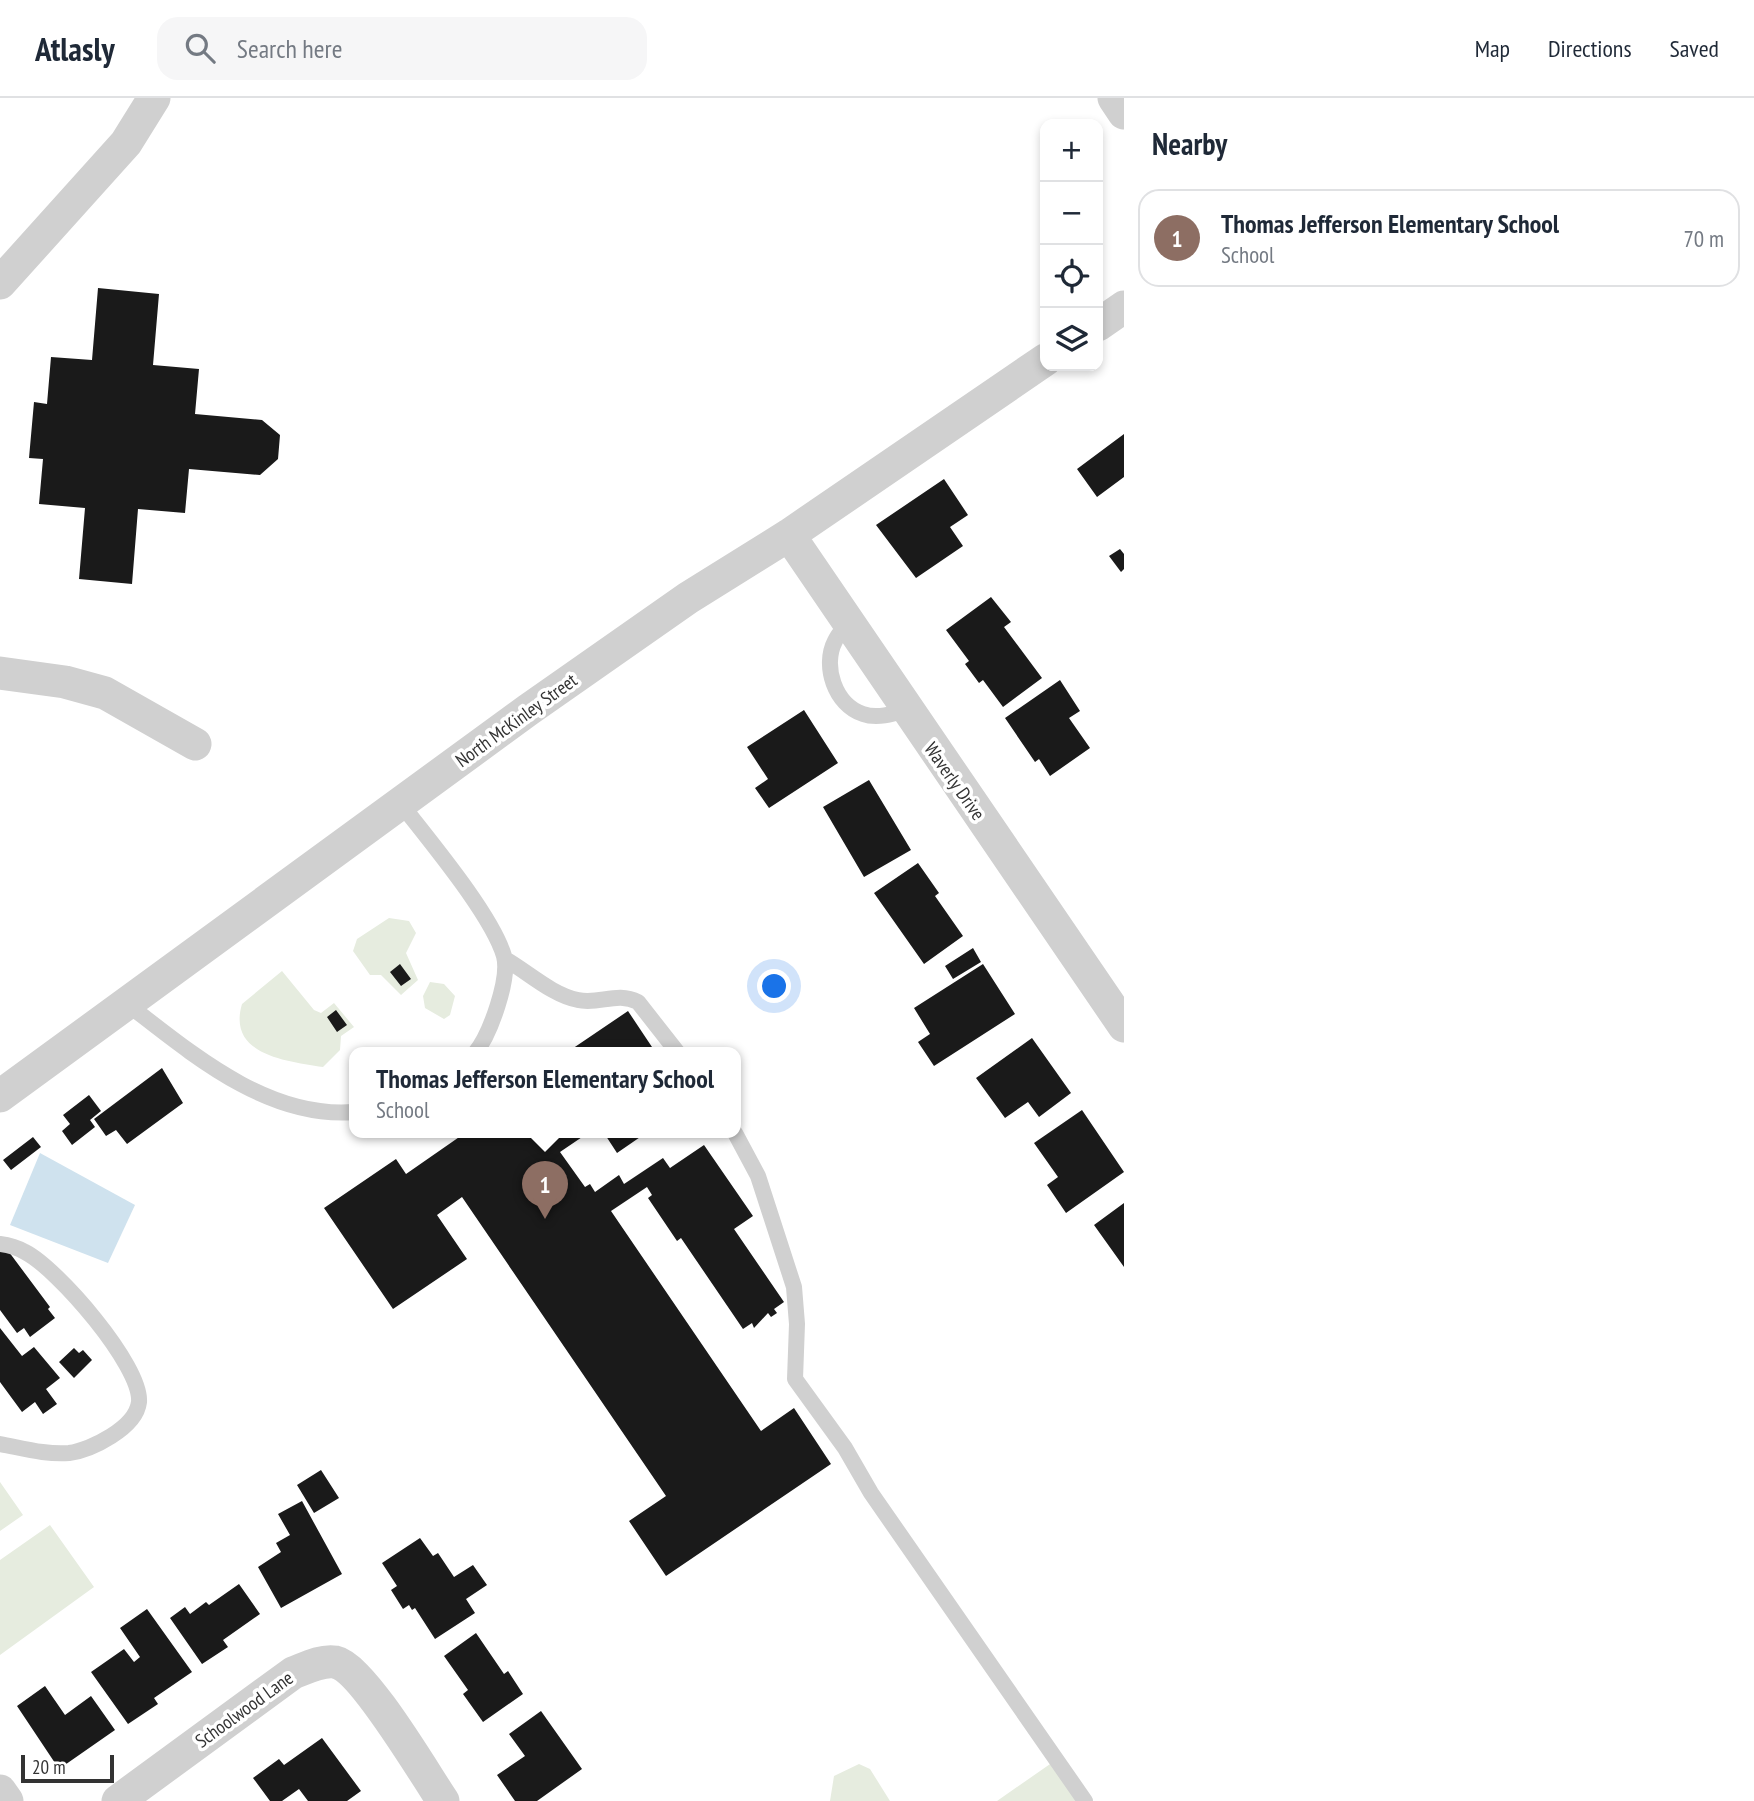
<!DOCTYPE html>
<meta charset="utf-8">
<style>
:root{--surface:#fff;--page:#f6f6f7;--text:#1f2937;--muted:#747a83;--line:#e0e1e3;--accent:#e63946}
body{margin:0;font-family:"PT Sans Narrow",sans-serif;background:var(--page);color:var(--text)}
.controls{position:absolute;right:21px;top:21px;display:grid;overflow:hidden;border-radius:14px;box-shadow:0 4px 10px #0003}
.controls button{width:63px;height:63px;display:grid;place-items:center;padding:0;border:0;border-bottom:2px solid var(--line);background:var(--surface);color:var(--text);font:35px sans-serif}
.scale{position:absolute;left:21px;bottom:18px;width:93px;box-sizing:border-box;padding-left:7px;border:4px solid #333;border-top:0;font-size:19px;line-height:24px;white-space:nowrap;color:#333;-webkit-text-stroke:5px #fff;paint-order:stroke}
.you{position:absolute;left:775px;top:889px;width:24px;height:24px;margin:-18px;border:5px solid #fff;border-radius:50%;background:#1a73e8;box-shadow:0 0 0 10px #1a73e833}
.badge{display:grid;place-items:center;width:46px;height:46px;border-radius:50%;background:var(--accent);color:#fff;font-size:23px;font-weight:700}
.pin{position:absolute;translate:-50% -58px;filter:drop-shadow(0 2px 4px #0008)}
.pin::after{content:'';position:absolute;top:37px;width:24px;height:21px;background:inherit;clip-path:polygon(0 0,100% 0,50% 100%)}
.popup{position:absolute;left:349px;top:949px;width:392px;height:91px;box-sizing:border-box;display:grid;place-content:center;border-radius:14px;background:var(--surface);filter:drop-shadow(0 2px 5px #0005);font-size:23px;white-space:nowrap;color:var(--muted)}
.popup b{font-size:26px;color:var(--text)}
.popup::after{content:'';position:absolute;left:50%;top:100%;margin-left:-14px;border:14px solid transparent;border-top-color:var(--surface)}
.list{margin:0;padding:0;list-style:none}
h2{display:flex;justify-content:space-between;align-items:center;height:91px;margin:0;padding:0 28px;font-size:30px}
h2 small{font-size:23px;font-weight:400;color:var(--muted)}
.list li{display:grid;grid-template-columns:46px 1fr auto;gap:21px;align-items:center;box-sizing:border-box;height:98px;margin:0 14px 14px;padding:0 14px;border:2px solid var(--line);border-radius:21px}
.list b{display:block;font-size:26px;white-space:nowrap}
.list p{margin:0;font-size:23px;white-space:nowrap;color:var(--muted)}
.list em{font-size:23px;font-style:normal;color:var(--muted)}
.icon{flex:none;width:38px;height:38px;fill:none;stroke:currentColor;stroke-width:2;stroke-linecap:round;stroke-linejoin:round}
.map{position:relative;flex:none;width:1124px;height:1703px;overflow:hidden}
header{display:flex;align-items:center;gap:42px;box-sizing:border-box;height:98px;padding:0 35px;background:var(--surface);border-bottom:2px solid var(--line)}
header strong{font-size:33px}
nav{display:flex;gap:38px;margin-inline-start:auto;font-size:24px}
.search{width:490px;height:63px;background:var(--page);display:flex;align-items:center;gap:18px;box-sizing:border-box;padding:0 24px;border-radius:21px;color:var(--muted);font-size:26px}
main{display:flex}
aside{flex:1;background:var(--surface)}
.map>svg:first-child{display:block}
.green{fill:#e6ecdf}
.water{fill:#cfe2ee}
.building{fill:#1a1a1a}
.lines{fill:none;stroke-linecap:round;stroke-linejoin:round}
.lane{stroke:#d0d0d0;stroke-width:16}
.street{stroke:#d0d0d0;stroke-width:33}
.labels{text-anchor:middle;stroke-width:7;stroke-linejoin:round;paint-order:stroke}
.street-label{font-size:19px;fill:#333;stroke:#fff}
</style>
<header>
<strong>Atlasly</strong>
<div class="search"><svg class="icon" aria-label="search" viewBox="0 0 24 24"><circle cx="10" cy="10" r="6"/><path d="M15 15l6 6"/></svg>Search here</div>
<nav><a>Map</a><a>Directions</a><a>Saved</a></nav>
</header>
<main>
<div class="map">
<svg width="1124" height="1703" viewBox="0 0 1124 1703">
<rect width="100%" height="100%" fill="#fff"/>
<path class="green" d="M389 820 409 823 416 835 406 855 418 882 401 897 381 877H370L353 853 357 841Z
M282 873 314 912 321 915 334 905 354 929 341 938 340 952 323 969C286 963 227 957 242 906Z
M430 884 444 886 455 898 450 917 444 921 425 910 423 898Z
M0 1384 23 1417 0 1433Z
M50 1427 94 1489 0 1557V1462Z
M1053 1664 1080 1703H997Z
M859 1666 870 1671 890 1703H830L834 1678Z"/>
<path class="water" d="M40 1055 135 1107 108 1165 10 1127Z"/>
<path class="building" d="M98 190 159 196 153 267 199 271 195 316 262 322 280 337 278 361 260 377 189 371 185 415 138 411 132 486 79 481 85 410 39 406 43 361 29 360 34 304 47 306 51 259 92 262Z
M1124 336V379L1097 399 1077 371Z
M944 381 968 417 950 429 963 448 916 480 876 427Z
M1120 451 1124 456V471L1121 474 1109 458Z
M991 499 1011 524 1004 529 1042 580 1003 609 983 582 979 585 965 566 969 563 946 532Z
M1060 582 1080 613 1069 620 1090 650 1050 678 1039 661 1035 664 1005 620Z
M804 612 838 665 769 710 755 690 768 681 747 649Z
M869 682 911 752 864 779 823 709Z
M918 765 939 795 935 798 963 838 924 866 874 795Z
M973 850 981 864 953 881 945 868Z
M400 866 411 881 401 888 390 874Z
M983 866 1015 916 934 968 918 944 930 936 914 910Z
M336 912 347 927 337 934 327 919Z
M628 913 656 955H566Z
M1032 940 1071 995 1039 1019 1028 1004 1005 1020 976 980Z
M162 970 183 1005 127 1046 116 1032 106 1038 94 1021Z
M89 997 101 1013 90 1022 95 1029 72 1047 62 1033 70 1026 63 1017Z
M1082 1012 1124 1074 1066 1115 1047 1087 1058 1079 1034 1045Z
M465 1035H588L560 1054 585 1089 590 1086 595 1094 619 1077 624 1086 663 1060 670 1070 704 1047 753 1118 734 1131 784 1204 774 1211 777 1215 771 1219 768 1215 754 1230 752 1225 743 1231 681 1140 677 1143 648 1100 652 1097 647 1089 611 1113 761 1333 794 1310 831 1366 666 1478 629 1423 666 1398 462 1099 437 1117 467 1161 393 1211 324 1110 396 1061 406 1076Z
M604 1035H646L617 1055Z
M33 1039 41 1049 11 1072 3 1062Z
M1124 1105V1169L1094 1127Z
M0 1153 9 1154 50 1209 48 1211 55 1220 30 1239 24 1230 17 1235 0 1212Z
M0 1230 22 1258 34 1249 60 1280 46 1291 57 1306 43 1316 35 1304 22 1314 0 1284Z
M74 1250 79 1255 83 1252 92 1262 74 1280 59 1264Z
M321 1372 339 1400 314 1415 297 1387Z
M302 1403 342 1476 281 1510 258 1469 281 1454 276 1445 290 1437 278 1416Z
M420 1440 433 1458 438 1455 454 1479 473 1467 487 1487 466 1501 475 1515 435 1541 415 1510 412 1512 409 1507 403 1511 391 1492 397 1488 382 1465Z
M239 1486 260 1516 223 1542 228 1549 202 1566 170 1520 185 1509 190 1516 206 1504 209 1507Z
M147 1511 192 1574 154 1600 158 1606 128 1626 91 1574 124 1551 134 1564 140 1559 120 1530Z
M476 1535 504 1576 508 1573 523 1596 483 1624 463 1596 468 1592 444 1558Z
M45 1588 65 1617 91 1598 115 1632 59 1671 17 1608Z
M541 1613 582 1671 537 1703H515L497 1677 525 1658 509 1636Z
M322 1640 361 1693 347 1703H308L299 1691 282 1703H270L253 1680 279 1661 284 1667Z"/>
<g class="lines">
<path class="lane" d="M848 525C844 530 838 536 835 543 822 568 835 607 863 616 877 621 893 616 906 612
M401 706C429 742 492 817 504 858 510 881 490 937 475 955
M505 861C528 874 552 897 578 902 599 907 617 893 638 904L678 955
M126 905C191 955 267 1021 354 1014
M735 1035 758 1078 794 1189 797 1226 795 1281 845 1350 871 1395 1085 1703
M0 1146C8 1147 18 1150 25 1154 57 1170 142 1268 139 1304 136 1330 91 1352 69 1355 47 1357 22 1350 0 1346"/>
<path class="street" d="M1114 0 1124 15
M0 185 126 45 154 0
M1098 227 1124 209
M789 437 1124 928
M0 575 65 584 105 595 195 646
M0 998 528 612 688 500 789 437 1045 262
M0 1693 7 1703
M118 1703 293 1575C306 1570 321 1562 335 1564 363 1570 424 1675 443 1703"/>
</g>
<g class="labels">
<g class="street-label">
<text transform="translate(516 622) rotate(-36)" y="7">North McKinley Street</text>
<text transform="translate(955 683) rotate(55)" y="7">Waverly Drive</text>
<text transform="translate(244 1611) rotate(-36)" y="7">Schoolwood Lane</text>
</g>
</g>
</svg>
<div class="controls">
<button>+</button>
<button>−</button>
<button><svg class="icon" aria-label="locate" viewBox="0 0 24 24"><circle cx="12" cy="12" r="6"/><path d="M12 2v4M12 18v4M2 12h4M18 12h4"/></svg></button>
<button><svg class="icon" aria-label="layers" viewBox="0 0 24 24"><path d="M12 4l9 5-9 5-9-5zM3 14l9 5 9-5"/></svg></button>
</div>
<div class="scale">20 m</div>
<div class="you"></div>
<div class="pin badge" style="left:545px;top:1121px;background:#8d6e63">1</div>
<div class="popup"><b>Thomas Jefferson Elementary School</b>School</div>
</div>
<aside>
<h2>Nearby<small></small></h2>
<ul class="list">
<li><span class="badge" style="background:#8d6e63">1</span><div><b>Thomas Jefferson Elementary School</b><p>School</p></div><em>70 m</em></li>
</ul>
</aside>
</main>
